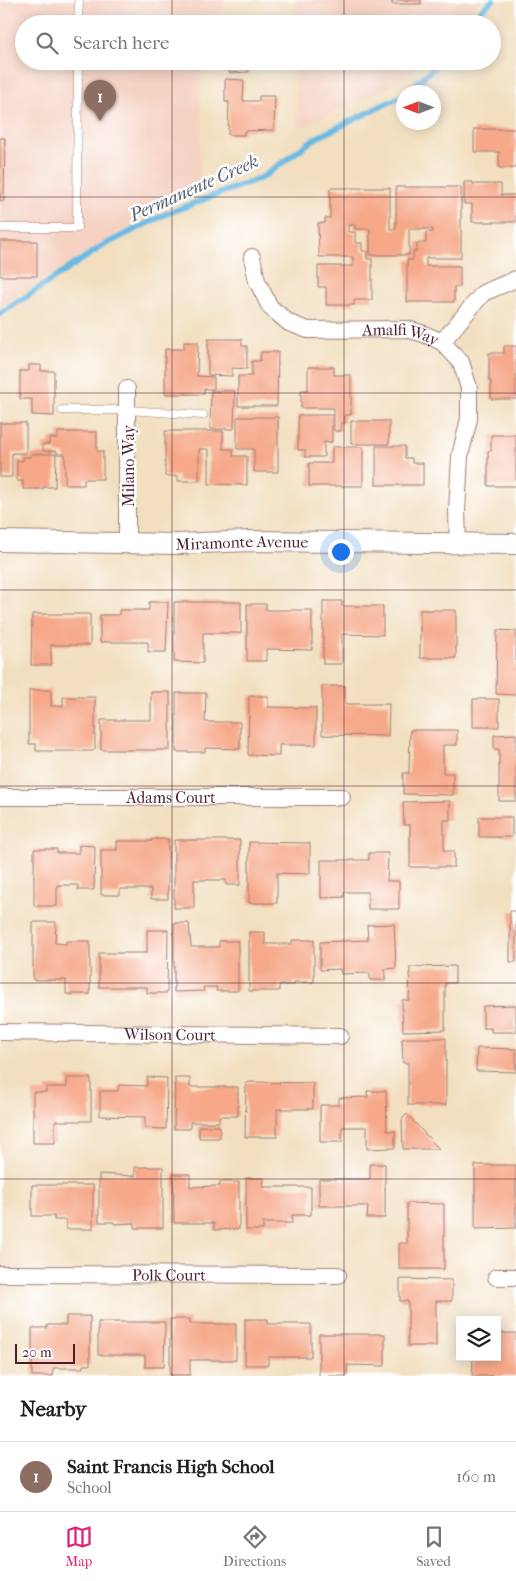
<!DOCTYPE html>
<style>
:root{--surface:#fff;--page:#f2f2f2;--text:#202124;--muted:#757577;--line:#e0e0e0;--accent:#db2777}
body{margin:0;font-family:"IM FELL French Canon",serif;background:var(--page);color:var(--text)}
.controls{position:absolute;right:15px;bottom:15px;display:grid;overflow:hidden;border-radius:0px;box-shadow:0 2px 12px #0003}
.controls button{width:45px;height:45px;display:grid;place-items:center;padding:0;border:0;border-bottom:1px solid var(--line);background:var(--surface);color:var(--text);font:25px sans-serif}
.compass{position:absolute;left:396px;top:85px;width:45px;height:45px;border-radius:50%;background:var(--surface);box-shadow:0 2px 12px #0003;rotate:270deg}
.scale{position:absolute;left:15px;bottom:12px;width:60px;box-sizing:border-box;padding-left:5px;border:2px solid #4a1f2b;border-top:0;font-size:14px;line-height:18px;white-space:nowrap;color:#4a1f2b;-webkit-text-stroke:4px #fff;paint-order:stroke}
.you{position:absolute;left:340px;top:551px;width:18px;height:18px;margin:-12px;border:4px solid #fff;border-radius:50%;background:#1a73e8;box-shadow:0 0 0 8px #1a73e833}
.badge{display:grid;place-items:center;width:32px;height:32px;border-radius:50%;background:var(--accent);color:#fff;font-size:16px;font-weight:700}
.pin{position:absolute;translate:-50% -41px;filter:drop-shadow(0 1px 2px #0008)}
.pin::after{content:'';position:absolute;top:26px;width:18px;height:15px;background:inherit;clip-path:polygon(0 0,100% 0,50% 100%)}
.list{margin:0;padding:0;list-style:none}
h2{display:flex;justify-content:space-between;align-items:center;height:65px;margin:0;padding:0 20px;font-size:21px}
h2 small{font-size:16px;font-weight:400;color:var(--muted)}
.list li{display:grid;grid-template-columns:32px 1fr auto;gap:15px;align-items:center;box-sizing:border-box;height:70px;padding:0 20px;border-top:1px solid var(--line)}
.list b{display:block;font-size:19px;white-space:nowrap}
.list p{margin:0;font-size:16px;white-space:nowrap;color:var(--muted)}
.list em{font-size:16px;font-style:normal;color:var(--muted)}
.icon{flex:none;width:28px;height:28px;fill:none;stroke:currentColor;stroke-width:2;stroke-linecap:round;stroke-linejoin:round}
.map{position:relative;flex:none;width:516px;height:1376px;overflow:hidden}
.search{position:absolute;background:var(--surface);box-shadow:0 2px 12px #0003;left:15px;right:15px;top:15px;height:55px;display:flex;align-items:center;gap:12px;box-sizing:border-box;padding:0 18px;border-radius:28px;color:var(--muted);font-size:19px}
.sheet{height:135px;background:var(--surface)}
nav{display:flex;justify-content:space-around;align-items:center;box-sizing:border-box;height:70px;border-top:1px solid var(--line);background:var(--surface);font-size:14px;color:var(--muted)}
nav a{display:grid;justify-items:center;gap:2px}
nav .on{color:var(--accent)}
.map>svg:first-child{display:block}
.built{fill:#f5d2c2}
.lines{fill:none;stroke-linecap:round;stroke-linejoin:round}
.stream{stroke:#68bae3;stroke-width:6}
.building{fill:#f6a889}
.service-casing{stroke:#9e7f76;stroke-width:9}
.minor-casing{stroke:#9e7f76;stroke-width:18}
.tertiary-casing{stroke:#9e7f76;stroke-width:22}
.service{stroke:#fff;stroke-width:8}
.minor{stroke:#fff;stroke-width:16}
.tertiary{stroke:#fff;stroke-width:20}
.grid{fill:none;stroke:#4a1f2b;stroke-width:1;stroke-opacity:0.55}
.labels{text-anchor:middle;stroke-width:5;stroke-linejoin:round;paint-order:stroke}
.street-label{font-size:16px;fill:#4a1f2b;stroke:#fff}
.water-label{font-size:18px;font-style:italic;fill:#565d75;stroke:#fff}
</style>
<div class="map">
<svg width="516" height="1376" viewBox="0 0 516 1376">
<rect width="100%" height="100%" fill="#fff"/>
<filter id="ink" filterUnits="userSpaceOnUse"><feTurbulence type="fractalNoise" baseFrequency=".02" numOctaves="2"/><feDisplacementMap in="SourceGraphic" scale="10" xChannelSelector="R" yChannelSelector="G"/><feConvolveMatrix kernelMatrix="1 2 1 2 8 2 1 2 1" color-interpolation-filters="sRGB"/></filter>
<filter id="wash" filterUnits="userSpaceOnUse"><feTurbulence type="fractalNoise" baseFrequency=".0096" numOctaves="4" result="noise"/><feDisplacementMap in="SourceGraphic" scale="20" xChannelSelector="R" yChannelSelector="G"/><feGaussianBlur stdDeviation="1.12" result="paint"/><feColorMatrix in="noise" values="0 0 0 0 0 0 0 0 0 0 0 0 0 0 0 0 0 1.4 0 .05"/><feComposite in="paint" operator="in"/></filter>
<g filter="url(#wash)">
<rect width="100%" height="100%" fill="#f2dfc0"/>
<path class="built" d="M0 0H225V12L210 14 208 24H24V61H201V181L0 306Z
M295 0H484L479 2 458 24H296Z
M296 61H423L406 79 297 129Z"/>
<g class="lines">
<path class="stream" d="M468 24 484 7 493 0
M407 92 441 61
M0 314 104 245 166 214 263 177 314 139 404 95"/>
</g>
<g id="blocks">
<path class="building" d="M392 0H421V4H392Z
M229 61H249V72L229 73Z
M225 79 244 80 243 101H259V96H275L274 130 244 131V135H228L229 102H225Z
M474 129H516V168H499V152H474Z
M0 138H5L4 201H0Z
M464 182H473V184H501V195H516V222H472V204H464Z
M396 187H461V258H426V266H460V287H454V302H407V260H413V251H417V243H426V232H433V229H409V255H370V229H355V225H348V232H355V243H362V251H367V259H372V300H354V305H326V287H318V266H353V257H319L318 223H325V218H330V188H390V229H396Z
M0 241H37V276H0Z
M208 339H242V346H247V369L232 368V376L208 375Z
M184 342H198L197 376 214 377V389H204V394H165V349H184Z
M504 346H516V399H491V381H489V353H504Z
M261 352H278L277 406H238V376H252V361H260Z
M29 365H41V371H54V416L32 415V399H20V371H29Z
M308 367H334V375H351V415H345V423H341V431H334V408H301V390H308Z
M211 391H235L234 429H210Z
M298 415H332V442H324V457H305V450H298Z
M237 417H278V472H254V449H237Z
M351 421H389V444H351Z
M0 423H26V453H12V477H0Z
M165 431H223V449H233V456H247V485L209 484V449H199V481H178V476H165Z
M58 432H97V451H103V479H84V485H65V454H57V451H43V444H49V438H58Z
M491 435H516V486H488V451H491Z
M376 446H405V458H412V463H423V485H376Z
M332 447H363V486H309V463H332Z
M31 454H56L55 487H43V489H23V481H17V460L23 461V457H31Z
M323 601H342V606H383V635L342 634V664H323Z
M149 602H168L166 652H148V642H100V615H119V610H149Z
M174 602H241V633H203V663L174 662Z
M247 604H266V610H312V650L266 649V661H247Z
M420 610H456V658H420Z
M32 614H90V645H51V665H31Z
M497 630 516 631V695L496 694Z
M322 686H345V704H389L388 736 322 735Z
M29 690H51V706H63V697H95V749L93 751H36V744H29Z
M151 692H170V750H101V720H151Z
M176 693H206L205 722H240V749L205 748V752H176Z
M249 696H268V707L316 708V745H279V756L248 755Z
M473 699H499V727H473Z
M410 730H457V745H443V773H453V795L403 794V773H409Z
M516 734V801H499V749H494V735Z
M450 801V820H444V851H454V867H410V825H404L403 802Z
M479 817H512V837H479Z
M152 839H168V899H151V889H120V895H101V850H117V841H152Z
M174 840H240V885H226V880H194V908H174Z
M249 842 310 843V874L277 873V903H249Z
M79 845 95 846 94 890H78V885H57V906H34V849H57V853H79Z
M369 853H388L387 881H399V909H368V892H344V897L321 898V860H369Z
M510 911H516V962H510Z
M33 922H56L55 943 66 944V941H90V994H66V980H33Z
M174 923H189L191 947H219V941H238V991H216L217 987H203L204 991 174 992Z
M394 924 396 968 385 969V980H370V973L341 974 340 969 320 970V942L368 940 367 925Z
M147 930H168L167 993H147V987H99V953H147Z
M249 932H265V944H292V940H314V982H294V985H279V991H249Z
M455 966V983H445V1030L403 1031 402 1000H409L410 967Z
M516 1005V1032H491V1028H483V1006Z
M408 1038H446V1105H408V1063H403L402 1039Z
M477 1048 516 1049V1072L476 1071Z
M147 1077 167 1078 166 1129 145 1128V1117L100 1116V1091H118L119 1085 147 1086Z
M67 1078H91V1121H55V1143H33V1092H46V1087H67Z
M175 1078H190V1087H238V1116H219V1122H190V1129H174Z
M250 1082 313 1083V1109H277V1137H245L246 1083Z
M367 1091H386L387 1131H395V1148L367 1149V1127H342V1142H320V1105H339V1098L368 1097Z
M407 1114 439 1149H403L402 1119Z
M199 1126H220V1138H199Z
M370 1164H385V1218H367L368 1206H319V1179H370Z
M475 1165H516V1228L475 1229Z
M135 1167H163V1228H135V1223L114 1224V1222H99V1174L135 1176Z
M173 1174H190V1187L220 1186V1182H239V1229L214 1230V1223H174Z
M246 1178H264L263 1187H311V1215H292V1223H263V1230H246Z
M32 1185H93V1229H66V1220H54V1216H32Z
M407 1203 444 1204V1269H399V1243H407Z
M400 1279 452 1280V1301H436V1346H408V1301H400Z
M66 1316H90V1365H83V1368H53V1376H32V1328H47V1325H66Z
M170 1319H190V1324H236V1360H190V1375H170Z
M245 1319H268V1324H311V1357H268V1365H245Z
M98 1322H165L164 1367H145V1355H98Z
M497 1333H516V1376H472L473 1357H497Z
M319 1334H385V1366L347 1365V1376H319Z"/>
</g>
</g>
<g filter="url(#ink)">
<use href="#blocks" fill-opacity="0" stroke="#9e7f76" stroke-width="1"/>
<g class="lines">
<defs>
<path id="service" d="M78 24 79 0
M0 228H77L78 61
M62 410H128L203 415"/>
<g id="minor">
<path id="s1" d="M252 257 257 281 270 307 289 323 308 330 407 329 424 334 442 342 461 362 469 388V419L460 456 457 511 458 544"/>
<path d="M442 342 483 293 516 279"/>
<path d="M127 389V542"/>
<path id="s2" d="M0 797H342"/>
<path id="s3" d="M0 1032 340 1036"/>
<path id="s4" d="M0 1274 338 1275"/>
<path d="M496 1277H516"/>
</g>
<g id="tertiary">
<path id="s5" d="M0 541 178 544 250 541 516 544"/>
</g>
</defs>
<use href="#service" class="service-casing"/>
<use href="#minor" class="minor-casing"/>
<use href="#tertiary" class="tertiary-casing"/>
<use href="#service" class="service"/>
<use href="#minor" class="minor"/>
<use href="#tertiary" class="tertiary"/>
</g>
</g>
<path class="grid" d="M172 0V24M344 0V24M172 61V1376M344 61V1376M0 197H516M0 393H516M0 590H516M0 786H516M0 983H516M0 1179H516"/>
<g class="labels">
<g class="street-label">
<text dy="6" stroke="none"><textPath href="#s1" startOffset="192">Amalfi Way</textPath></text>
<text transform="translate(128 466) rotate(-90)" y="6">Milano Way</text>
<text dy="6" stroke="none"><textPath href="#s5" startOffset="242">Miramonte Avenue</textPath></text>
<text dy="6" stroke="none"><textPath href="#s2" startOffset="171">Adams Court</textPath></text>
<text dy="6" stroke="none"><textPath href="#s3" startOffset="170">Wilson Court</textPath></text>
<text dy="6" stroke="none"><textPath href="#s4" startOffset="169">Polk Court</textPath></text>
</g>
<g class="water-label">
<text transform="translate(194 188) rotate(-24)" y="6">Permanente Creek</text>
</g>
</g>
</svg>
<div class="controls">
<button><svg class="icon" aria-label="layers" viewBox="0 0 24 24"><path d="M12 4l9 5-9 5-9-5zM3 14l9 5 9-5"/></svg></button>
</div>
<svg class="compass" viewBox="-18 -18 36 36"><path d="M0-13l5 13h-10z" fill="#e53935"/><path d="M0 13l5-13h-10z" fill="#757577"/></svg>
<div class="scale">20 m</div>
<div class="you"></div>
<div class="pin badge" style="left:100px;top:121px;background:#8d6e63">1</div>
<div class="search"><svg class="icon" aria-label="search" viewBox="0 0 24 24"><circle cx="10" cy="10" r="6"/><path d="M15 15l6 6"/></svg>Search here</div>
</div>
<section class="sheet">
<h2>Nearby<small></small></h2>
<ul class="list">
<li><span class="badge" style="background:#8d6e63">1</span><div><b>Saint Francis High School</b><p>School</p></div><em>160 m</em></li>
</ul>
</section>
<nav>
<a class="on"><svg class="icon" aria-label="map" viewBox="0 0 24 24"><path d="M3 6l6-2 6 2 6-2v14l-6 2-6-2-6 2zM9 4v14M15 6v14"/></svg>Map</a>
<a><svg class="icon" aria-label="directions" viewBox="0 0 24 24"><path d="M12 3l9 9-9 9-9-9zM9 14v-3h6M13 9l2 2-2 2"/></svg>Directions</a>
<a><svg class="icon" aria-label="saved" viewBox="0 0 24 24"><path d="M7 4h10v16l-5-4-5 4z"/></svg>Saved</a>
</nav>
